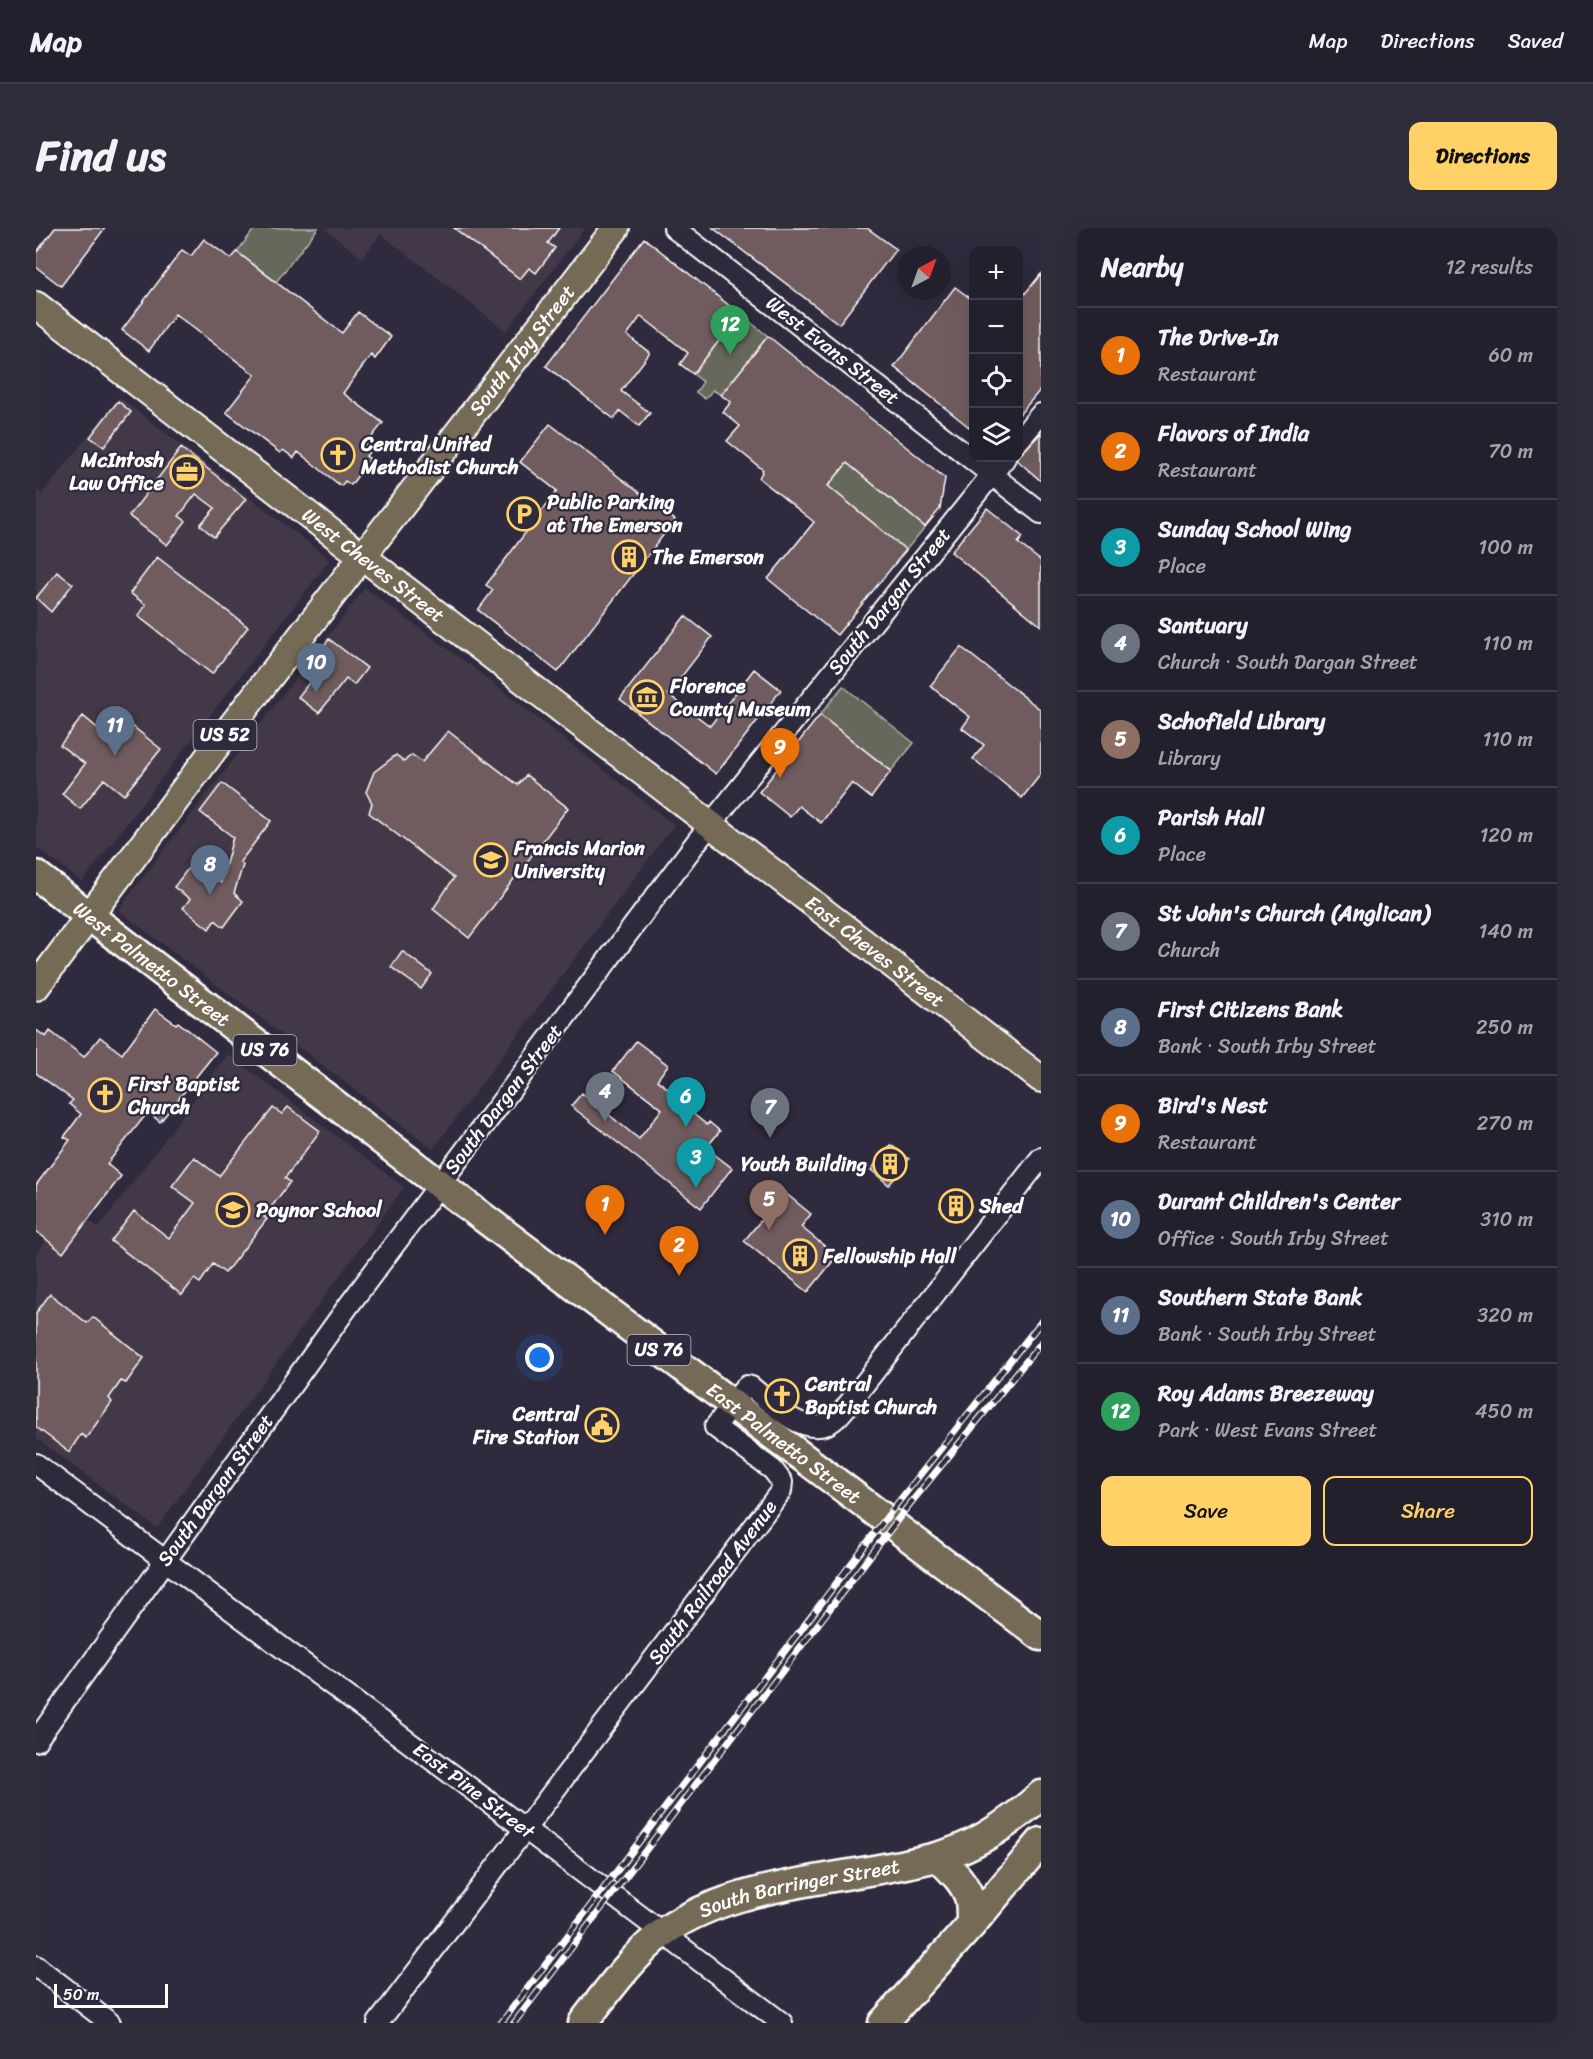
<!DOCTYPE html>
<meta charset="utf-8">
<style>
:root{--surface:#23202e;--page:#2f2d3a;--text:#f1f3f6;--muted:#a3a3aa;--line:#403e4a;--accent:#ffd166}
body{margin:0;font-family:Sriracha,sans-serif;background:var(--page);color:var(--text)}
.controls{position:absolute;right:18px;top:18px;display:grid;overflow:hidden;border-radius:12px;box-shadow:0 6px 24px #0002}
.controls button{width:54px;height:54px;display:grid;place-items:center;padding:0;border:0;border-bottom:2px solid var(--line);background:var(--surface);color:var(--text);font:30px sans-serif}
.compass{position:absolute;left:861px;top:18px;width:54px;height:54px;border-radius:50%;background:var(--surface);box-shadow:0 6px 24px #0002;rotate:41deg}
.scale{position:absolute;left:18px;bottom:15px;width:114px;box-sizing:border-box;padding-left:6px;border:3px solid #fff;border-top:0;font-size:16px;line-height:21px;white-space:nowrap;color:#fff;-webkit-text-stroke:4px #2f2a3d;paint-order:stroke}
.you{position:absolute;left:504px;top:1130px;width:21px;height:21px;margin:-15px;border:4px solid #fff;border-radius:50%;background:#1a73e8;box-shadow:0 0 0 9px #1a73e833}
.badge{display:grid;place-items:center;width:39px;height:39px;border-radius:50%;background:var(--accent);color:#fff;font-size:20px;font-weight:700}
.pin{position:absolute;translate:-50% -50px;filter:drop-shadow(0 2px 3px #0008)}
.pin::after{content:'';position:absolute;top:32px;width:21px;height:18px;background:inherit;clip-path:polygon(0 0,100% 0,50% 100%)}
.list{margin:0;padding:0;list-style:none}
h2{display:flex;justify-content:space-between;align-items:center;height:78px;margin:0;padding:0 24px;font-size:26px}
h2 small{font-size:20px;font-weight:400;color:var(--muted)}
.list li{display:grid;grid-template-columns:39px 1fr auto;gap:18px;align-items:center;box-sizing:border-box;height:96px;padding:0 24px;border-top:2px solid var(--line)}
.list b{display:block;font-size:22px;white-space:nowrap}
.list p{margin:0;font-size:20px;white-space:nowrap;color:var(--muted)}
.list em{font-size:20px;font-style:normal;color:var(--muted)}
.actions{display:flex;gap:12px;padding:18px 24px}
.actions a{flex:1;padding:14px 0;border:2px solid var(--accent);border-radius:12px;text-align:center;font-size:21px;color:var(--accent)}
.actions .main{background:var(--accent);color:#111}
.icon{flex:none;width:33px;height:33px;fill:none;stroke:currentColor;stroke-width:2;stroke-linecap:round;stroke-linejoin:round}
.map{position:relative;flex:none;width:1005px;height:1795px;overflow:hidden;border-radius:12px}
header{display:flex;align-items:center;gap:36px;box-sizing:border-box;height:84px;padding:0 30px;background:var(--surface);border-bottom:2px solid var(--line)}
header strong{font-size:28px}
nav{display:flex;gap:33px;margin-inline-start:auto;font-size:21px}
.intro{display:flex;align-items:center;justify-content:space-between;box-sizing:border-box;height:144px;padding:0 36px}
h1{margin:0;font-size:42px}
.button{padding:15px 27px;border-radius:12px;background:var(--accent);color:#111;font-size:21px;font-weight:700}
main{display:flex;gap:36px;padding:0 36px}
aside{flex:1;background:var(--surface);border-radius:12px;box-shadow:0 6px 24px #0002}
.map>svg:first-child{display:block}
.built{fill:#423947}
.green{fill:#65685a;stroke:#b2b4ac;stroke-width:1.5}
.building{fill:#705c5e;stroke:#fff;stroke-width:1.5}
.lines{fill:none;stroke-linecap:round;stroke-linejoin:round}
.minor-casing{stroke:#fff;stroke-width:24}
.major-casing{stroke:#fff;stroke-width:30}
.highway-casing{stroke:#fff;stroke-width:33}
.minor{stroke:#2f2a3d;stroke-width:20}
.major{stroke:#746b55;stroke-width:26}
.highway{stroke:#746b55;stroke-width:28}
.rail-casing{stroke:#fff;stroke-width:7}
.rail{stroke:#2f2a3d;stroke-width:4.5;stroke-dasharray:14;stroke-linecap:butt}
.labels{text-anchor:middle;stroke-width:4.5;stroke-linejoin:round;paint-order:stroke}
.shield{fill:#2f2a3d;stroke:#c1bfc5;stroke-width:1.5}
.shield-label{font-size:18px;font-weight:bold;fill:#fff}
.street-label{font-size:20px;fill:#fff;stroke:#2f2a3d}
.poi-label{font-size:20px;font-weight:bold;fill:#fff;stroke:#2f2a3d;text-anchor:start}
</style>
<header>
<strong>Map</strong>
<nav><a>Map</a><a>Directions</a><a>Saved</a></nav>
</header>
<div class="intro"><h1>Find us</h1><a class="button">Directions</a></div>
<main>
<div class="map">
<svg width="1005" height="1795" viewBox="0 0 1005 1795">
<rect width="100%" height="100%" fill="#2f2a3d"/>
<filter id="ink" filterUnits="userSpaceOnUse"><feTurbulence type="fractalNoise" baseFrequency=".0167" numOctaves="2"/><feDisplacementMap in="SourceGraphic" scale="12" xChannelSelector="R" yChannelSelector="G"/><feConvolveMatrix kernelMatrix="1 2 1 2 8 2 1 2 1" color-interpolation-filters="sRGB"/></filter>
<g filter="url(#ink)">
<path class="built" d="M288 0H549L470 103 345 6 326 30Z
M83 169 291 329 293 333 46 654 0 619V261L6 266Z
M329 360 435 438 638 597 397 921 82 682Z
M192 826 368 959 121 1300 0 1210V1026L36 979 63 1000Z"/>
<path class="green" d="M219 0H282L240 54 201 24Z
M704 86 732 108 685 167 677 162 669 171 660 164 667 154 657 146Z
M811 235 889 299 870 322 792 258Z
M807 458 878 515 855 543 784 487Z"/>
<path class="building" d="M19 0H69L25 58 0 39V25Z
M418 0H523L512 15 519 20 500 45 493 40 484 51Z
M677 0H831L860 21 803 96Z
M608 10 704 86 657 146 644 136 652 125 605 88 591 107 614 125 585 163 614 185 603 198 584 183 578 191 510 138Z
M168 11 195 31 201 24 306 105 322 84 355 109 339 131 335 127 307 165 347 195 327 220 333 224 330 228 334 231 315 257 309 253 305 258 262 224 258 230 247 222 244 225 190 184 219 147 139 86 113 123 86 102 146 22 155 28Z
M1005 46V161L982 188V74Z
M919 59 938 73V203L858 139Z
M732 108 909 250 904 281 889 299 811 235 792 258 870 322 801 407 732 351 778 294 723 250 727 242 691 213 704 198 687 184 695 174 685 167Z
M82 173 95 184 68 219 54 209Z
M514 196 639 292 522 444 442 382 457 362 450 357 521 263 484 234Z
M1005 205V253L981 232V230Z
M145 220 210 271 178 309 164 297 179 280 160 266 143 288 150 293 131 317 93 288Z
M951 280 987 309 982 315 1005 333V398L915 324Z
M121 329 212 399 176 446 102 388 110 377 94 365Z
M21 344 37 356 15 384 0 370Z
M649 388 676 409 632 466 674 498 718 441 745 462 680 546 584 471Z
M293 411 331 440 318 457 310 451 283 485 262 469 289 434 280 428Z
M925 419 1005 482V546L986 570 937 531 948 517 926 500 934 489 894 458Z
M784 487 855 543 835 570 816 555 785 595 763 578 754 589 723 564Z
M47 488 64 502 67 497 80 506 90 493 125 521 88 567 68 551 44 581 26 566 49 536 24 517Z
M412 503 482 557 490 547 532 580 433 710 397 681 418 650 333 585 336 575 330 564 338 544 360 527 368 533 376 527 386 534Z
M186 555 235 593 204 634 207 637 198 665 207 673 188 699 179 692 173 701 147 680 154 671 138 659 157 634 185 655 197 609 164 584Z
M366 723 396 746 385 761 355 739Z
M119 781 140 796 142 794 180 824 124 894 112 884 71 936 85 948 27 1025 0 1003V957L34 912 28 909 45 886 33 876 37 872 0 845V802L10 809 14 803 48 829 64 809 86 826Z
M600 813 632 837 621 852 648 873 645 876 671 897 673 894 684 903 670 920 696 940 665 980 535 878 546 865 603 911 626 881 577 843Z
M252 879 284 903 249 950 254 954 228 989 231 991 189 1045 177 1036 164 1055 158 1051 146 1067 75 1013 98 983 133 1010 159 975 136 958 158 929 183 948 237 880 246 886Z
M855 917 873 931 853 957 835 942Z
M748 964 775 986 765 999 801 1028 772 1064 708 1013Z
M916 964 935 978 924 993 904 979Z
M14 1066 51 1095 57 1089 108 1130 90 1155 85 1153 73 1170 76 1174 50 1210 45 1206 33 1224 0 1199V1085Z"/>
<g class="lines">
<defs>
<path id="minor" d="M638 0 1005 285
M982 213 1005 186
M0 1236 489 1601 746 1795
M0 1513 313 1077 662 612 969 230
M0 1738 74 1795
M342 1795 745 1263 746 1254 737 1242 679 1199 708 1161 711 1158 715 1159C734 1174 763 1205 789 1197 798 1194 805 1185 811 1178L1005 930"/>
<g id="major">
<path id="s1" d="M0 77 1005 851"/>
<path id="s2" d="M0 759 194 500 580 0"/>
</g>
<g id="highway">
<path id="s3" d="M0 647 416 966 1005 1408"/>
<path d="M902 1629C914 1641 929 1654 934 1672 935 1680 935 1689 935 1697"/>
<path id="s4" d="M547 1795C570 1765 599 1725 629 1703 702 1652 815 1652 900 1629 939 1619 975 1594 1005 1567"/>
<path d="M847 1795 935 1697 1005 1614"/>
</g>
</defs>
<use href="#minor" class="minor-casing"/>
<use href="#major" class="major-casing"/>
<use href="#highway" class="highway-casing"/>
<use href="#minor" class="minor"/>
<use href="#major" class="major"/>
<use href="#highway" class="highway"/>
<defs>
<path id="rail" d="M465 1795 860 1277 1005 1094
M478 1795 869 1282 1005 1115"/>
</defs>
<use href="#rail" class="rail-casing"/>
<use href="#rail" class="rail"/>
</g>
</g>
<defs>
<symbol id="church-ring" viewBox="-11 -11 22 22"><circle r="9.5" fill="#2f2a3d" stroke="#ffd166" stroke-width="1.5"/><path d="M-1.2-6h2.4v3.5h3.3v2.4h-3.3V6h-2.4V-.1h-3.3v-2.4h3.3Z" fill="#ffd166"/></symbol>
<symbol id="office-ring" viewBox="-11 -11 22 22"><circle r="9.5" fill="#2f2a3d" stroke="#ffd166" stroke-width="1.5"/><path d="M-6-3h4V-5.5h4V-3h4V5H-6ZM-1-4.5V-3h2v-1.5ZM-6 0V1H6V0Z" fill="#ffd166"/></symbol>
<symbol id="parking-ring" viewBox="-11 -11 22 22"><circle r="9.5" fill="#2f2a3d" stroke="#ffd166" stroke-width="1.5"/><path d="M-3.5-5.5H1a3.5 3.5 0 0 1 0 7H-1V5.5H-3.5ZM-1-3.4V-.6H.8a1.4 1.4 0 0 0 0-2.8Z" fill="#ffd166"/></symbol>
<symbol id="building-ring" viewBox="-11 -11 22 22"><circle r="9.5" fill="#2f2a3d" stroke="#ffd166" stroke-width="1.5"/><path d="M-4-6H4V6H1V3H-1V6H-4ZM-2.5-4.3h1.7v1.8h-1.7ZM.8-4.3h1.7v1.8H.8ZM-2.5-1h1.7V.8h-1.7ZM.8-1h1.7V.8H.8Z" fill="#ffd166"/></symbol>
<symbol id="museum-ring" viewBox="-11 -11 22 22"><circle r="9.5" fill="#2f2a3d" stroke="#ffd166" stroke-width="1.5"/><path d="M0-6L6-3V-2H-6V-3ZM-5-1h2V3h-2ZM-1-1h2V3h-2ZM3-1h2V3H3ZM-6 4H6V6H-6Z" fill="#ffd166"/></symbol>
<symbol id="university-ring" viewBox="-11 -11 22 22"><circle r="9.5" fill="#2f2a3d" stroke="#ffd166" stroke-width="1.5"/><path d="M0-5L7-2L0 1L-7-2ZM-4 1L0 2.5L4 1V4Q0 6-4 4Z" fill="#ffd166"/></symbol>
<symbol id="school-ring" viewBox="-11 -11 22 22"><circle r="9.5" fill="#2f2a3d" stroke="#ffd166" stroke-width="1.5"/><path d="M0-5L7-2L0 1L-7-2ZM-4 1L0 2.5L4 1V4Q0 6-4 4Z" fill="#ffd166"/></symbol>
<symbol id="civic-ring" viewBox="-11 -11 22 22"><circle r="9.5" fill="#2f2a3d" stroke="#ffd166" stroke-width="1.5"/><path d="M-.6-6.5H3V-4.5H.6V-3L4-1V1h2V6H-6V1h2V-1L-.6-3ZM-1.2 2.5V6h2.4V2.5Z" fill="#ffd166"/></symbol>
</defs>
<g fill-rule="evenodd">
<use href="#church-ring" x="283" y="208" width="38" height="38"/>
<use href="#office-ring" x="132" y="225" width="38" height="38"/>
<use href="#parking-ring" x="469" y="267" width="38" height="38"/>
<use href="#building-ring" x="574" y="310" width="38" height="38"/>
<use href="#museum-ring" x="592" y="450" width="38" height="38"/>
<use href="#university-ring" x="436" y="613" width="38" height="38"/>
<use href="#church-ring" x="50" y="848" width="38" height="38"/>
<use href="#building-ring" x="835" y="917" width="38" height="38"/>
<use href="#building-ring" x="901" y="959" width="38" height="38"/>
<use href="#school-ring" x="178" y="963" width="38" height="38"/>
<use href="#building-ring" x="745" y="1009" width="38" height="38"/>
<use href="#church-ring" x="727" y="1149" width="38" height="38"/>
<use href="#civic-ring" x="547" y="1178" width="38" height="38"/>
</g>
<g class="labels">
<g class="shield">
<rect x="157.5" y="492" width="63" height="30" rx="4.5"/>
<rect x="197.5" y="807" width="63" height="30" rx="4.5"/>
<rect x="591.5" y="1107" width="63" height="30" rx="4.5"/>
</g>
<g class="shield-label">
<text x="189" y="513">US 52</text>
<text x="229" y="828">US 76</text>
<text x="623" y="1128">US 76</text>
</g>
<g class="street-label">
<text dy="7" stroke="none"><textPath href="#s2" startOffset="801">South Irby Street</textPath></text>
<text transform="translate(797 122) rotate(38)" y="7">West Evans Street</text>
<text dy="7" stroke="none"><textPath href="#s1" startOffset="426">West Cheves Street</textPath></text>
<text transform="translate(853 373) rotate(-51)" y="7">South Dargan Street</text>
<text dy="7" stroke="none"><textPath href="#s1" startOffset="1059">East Cheves Street</textPath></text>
<text dy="7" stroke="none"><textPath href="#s3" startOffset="146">West Palmetto Street</textPath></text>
<text transform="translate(467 871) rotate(-53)" y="7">South Dargan Street</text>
<text dy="7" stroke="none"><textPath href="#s3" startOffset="939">East Palmetto Street</textPath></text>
<text transform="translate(179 1262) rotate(-54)" y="7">South Dargan Street</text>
<text transform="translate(676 1354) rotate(-53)" y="7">South Railroad Avenue</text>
<text transform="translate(438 1562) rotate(37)" y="7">East Pine Street</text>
<text dy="7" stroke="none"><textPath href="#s4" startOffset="266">South Barringer Street</textPath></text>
</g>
<g class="poi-label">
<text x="325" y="223">Central United<tspan x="325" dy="23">Methodist Church</tspan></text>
<text x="128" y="239" text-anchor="end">McIntosh<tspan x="128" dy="23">Law Office</tspan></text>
<text x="511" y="281">Public Parking<tspan x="511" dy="23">at The Emerson</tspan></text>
<text x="616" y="336">The Emerson</text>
<text x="634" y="465">Florence<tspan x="634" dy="23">County Museum</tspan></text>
<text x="478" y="627">Francis Marion<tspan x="478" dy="23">University</tspan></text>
<text x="92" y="863">First Baptist<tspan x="92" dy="23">Church</tspan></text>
<text x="831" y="943" text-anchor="end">Youth Building</text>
<text x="943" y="985">Shed</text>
<text x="220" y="989">Poynor School</text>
<text x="787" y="1035">Fellowship Hall</text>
<text x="769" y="1163">Central<tspan x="769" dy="23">Baptist Church</tspan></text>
<text x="543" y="1193" text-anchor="end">Central<tspan x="543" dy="23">Fire Station</tspan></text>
</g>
</g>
</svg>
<div class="controls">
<button>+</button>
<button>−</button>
<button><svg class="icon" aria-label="locate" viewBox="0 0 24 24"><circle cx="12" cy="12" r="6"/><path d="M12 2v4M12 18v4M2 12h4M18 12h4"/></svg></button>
<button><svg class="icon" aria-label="layers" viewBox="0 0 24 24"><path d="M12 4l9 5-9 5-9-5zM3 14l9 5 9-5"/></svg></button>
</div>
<svg class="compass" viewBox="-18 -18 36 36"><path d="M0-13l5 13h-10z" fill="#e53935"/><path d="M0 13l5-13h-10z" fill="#a3a3aa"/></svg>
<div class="scale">50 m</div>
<div class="you"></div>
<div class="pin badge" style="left:569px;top:1007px;background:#e8710a">1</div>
<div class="pin badge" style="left:643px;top:1048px;background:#e8710a">2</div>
<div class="pin badge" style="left:660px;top:960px;background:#0f9aa8">3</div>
<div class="pin badge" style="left:569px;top:894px;background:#6b7280">4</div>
<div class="pin badge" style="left:733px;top:1002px;background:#8d6e63">5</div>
<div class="pin badge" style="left:650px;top:899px;background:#0f9aa8">6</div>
<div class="pin badge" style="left:734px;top:910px;background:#6b7280">7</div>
<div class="pin badge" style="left:174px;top:667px;background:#5c6f8a">8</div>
<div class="pin badge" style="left:744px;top:550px;background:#e8710a">9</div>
<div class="pin badge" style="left:280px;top:465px;background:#5c6f8a">10</div>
<div class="pin badge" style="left:79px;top:528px;background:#5c6f8a">11</div>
<div class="pin badge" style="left:694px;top:127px;background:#2e9e5b">12</div>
</div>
<aside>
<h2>Nearby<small>12 results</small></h2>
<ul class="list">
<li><span class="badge" style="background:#e8710a">1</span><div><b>The Drive-In</b><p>Restaurant</p></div><em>60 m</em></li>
<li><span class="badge" style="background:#e8710a">2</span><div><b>Flavors of India</b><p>Restaurant</p></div><em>70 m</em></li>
<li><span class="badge" style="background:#0f9aa8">3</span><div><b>Sunday School Wing</b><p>Place</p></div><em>100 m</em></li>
<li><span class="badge" style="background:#6b7280">4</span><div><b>Santuary</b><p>Church · South Dargan Street</p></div><em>110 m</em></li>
<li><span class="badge" style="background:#8d6e63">5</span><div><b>Schofield Library</b><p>Library</p></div><em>110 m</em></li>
<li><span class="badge" style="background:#0f9aa8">6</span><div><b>Parish Hall</b><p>Place</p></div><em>120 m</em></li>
<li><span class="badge" style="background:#6b7280">7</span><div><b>St John's Church (Anglican)</b><p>Church</p></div><em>140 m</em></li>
<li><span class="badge" style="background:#5c6f8a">8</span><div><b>First Citizens Bank</b><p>Bank · South Irby Street</p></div><em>250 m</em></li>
<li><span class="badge" style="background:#e8710a">9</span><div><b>Bird's Nest</b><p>Restaurant</p></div><em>270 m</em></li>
<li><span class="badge" style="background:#5c6f8a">10</span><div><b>Durant Children's Center</b><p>Office · South Irby Street</p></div><em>310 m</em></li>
<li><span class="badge" style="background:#5c6f8a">11</span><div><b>Southern State Bank</b><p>Bank · South Irby Street</p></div><em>320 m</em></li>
<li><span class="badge" style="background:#2e9e5b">12</span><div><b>Roy Adams Breezeway</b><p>Park · West Evans Street</p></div><em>450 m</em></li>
</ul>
<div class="actions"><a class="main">Save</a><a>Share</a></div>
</aside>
</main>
